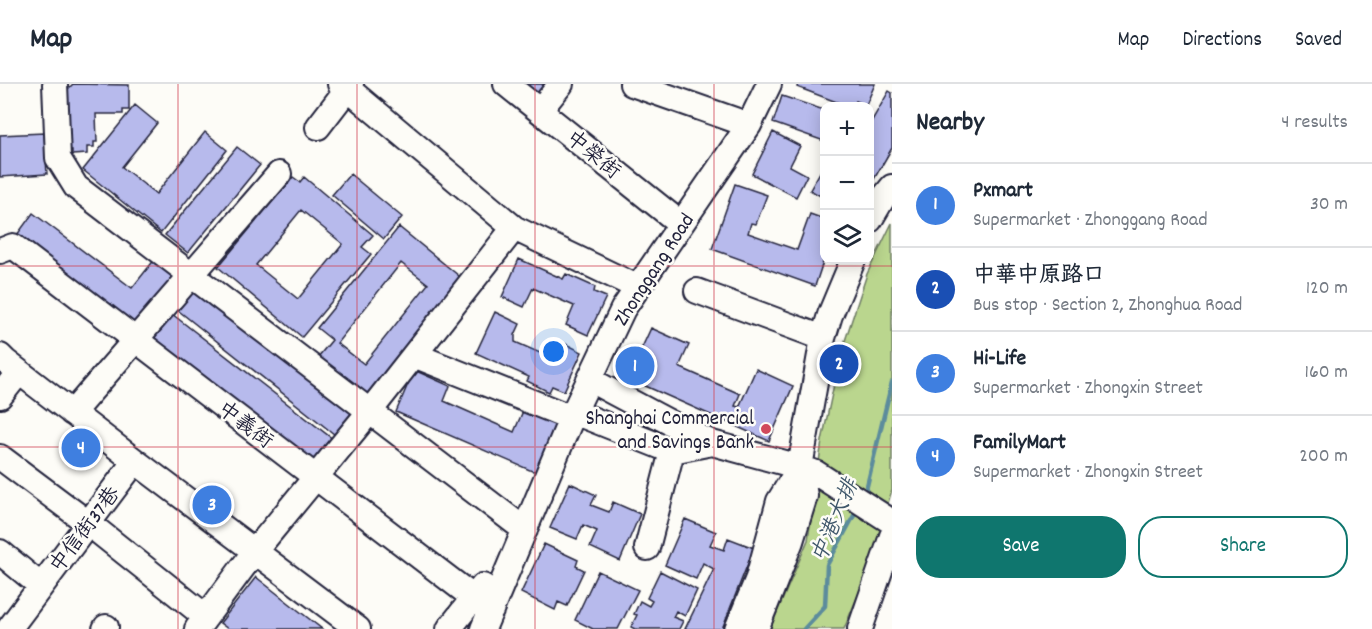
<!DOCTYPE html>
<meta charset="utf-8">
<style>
:root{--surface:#fff;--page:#f6f6f7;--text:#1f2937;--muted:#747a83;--line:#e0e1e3;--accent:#0f766e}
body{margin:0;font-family:Dekko,"LXGW WenKai TC",sans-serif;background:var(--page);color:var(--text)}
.controls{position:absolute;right:18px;top:18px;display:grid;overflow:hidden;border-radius:12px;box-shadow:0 3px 15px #0003}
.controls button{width:54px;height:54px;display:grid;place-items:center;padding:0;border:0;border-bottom:2px solid var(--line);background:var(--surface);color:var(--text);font:30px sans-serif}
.you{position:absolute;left:554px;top:268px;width:21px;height:21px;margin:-15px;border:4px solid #fff;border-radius:50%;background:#1a73e8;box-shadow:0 0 0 9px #1a73e833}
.badge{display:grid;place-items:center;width:39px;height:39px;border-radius:50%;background:var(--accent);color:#fff;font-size:20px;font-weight:700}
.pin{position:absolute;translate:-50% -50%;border:3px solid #fff;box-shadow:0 2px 6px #0006}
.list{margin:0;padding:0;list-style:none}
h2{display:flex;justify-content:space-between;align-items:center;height:78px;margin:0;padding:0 24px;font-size:26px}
h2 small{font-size:20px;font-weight:400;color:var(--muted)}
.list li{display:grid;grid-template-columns:39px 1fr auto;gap:18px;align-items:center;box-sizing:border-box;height:84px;padding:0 24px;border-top:2px solid var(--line)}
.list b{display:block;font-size:22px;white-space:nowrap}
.list p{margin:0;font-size:20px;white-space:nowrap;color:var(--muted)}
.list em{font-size:20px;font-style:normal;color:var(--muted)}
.actions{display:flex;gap:12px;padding:18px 24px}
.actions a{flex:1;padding:14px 0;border:2px solid var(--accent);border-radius:24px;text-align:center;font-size:21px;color:var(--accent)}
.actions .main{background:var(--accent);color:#fff}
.icon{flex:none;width:33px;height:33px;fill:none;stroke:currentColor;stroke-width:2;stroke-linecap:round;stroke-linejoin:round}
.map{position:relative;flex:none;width:892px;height:545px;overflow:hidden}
header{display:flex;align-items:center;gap:36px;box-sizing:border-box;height:84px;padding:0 30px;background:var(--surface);border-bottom:2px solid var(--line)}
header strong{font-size:28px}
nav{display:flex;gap:33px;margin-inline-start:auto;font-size:21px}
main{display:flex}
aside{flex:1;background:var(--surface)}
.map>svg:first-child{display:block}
.green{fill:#bad68e;stroke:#6e7c64;stroke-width:1.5}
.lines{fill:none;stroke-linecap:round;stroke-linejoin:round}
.stream{stroke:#5c8c9c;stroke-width:4.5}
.building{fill:#b7baec;stroke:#22223b;stroke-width:1.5;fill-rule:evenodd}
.minor-casing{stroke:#22223b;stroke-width:28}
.minor{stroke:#fdfcf7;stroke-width:24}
.grid{fill:none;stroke:#d1495b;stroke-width:1.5;stroke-opacity:0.55}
.poi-dot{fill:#d1495b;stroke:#fdfcf7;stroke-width:2}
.labels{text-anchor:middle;stroke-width:5;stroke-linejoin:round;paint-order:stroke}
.street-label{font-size:21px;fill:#22223b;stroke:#fdfcf7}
.poi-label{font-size:21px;fill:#22223b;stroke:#fdfcf7;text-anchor:end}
.water-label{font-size:22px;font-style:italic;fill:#3f576b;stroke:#fdfcf7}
</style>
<header>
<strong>Map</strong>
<nav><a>Map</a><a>Directions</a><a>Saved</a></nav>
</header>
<main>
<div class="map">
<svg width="892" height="545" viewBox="0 0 892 545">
<rect width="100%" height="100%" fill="#fdfcf7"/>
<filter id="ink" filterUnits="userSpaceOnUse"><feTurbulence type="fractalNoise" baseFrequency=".0167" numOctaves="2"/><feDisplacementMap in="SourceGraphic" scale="12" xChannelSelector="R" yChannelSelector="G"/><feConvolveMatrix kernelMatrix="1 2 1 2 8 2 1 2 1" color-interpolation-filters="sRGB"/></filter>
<g filter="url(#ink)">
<path class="green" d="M892 139V406L867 489 844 545H770L808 456 822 357 840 272 867 190Z"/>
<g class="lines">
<path class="stream" d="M865 410 892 298
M804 545 825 522 827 481 857 426"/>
</g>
<path class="building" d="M73 0 129 1V26H123V30H96L97 58H94V63H87V70L72 71V66H68L67 9 68 5Z
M520 0H545L535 12Z
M798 0H875L866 21 856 17 854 22H847L797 3Z
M889 7 892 9V64L870 102V40Z
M782 12 824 26V57L773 39Z
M135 21 157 39 122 83 156 110 205 48 227 66 161 149 83 86Z
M773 48 800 62 790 82 807 91 796 113 752 90Z
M44 49 47 90 0 93V51Z
M237 63 260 81 188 169 165 151Z
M824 81V114L810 106Z
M350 90 402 133 384 155 332 111Z
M293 93 300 98 304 93 373 151 362 163 371 170 302 253 218 183ZM301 126 343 160 298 215 256 181Z
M735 100 767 111 756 140 751 139 748 149 797 166 810 130 824 135V175L815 202 712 165Z
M33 129 132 204 159 170 181 186 135 247 14 155Z
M399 143 464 196 368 314 318 273 332 256 317 244ZM401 179 428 200 364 280 337 259Z
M519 175 563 195 566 190 595 203 594 208 606 213 588 251 566 241 574 222 533 204 524 223 502 213Z
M191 205 360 327 339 354 175 224Z
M495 228 520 240 515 251V258L549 273 554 269 560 257 582 268 564 307 552 302 549 308 527 297 529 293 476 269Z
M172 230 334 356 312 387 147 257Z
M651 244 689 261 679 283 740 310 735 322 739 323 756 285 793 302 769 357 623 292 633 270 638 272Z
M414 286 450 302 444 317 514 348 526 320 560 334 538 386 532 387 396 328Z
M570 399 596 411 591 421 609 428 613 418 640 430 620 477 590 463 597 447 583 441 577 455 550 444Z
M685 435 716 448 710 461 724 466 728 454 754 464 722 545H685L714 485 703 479 696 495 665 481Z
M544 460 578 476 576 482 584 486 567 522 558 518 555 526 521 509Z
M598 487 638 506 618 545H593L575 536Z
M660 487 697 506 685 532 676 527 673 533 683 537 679 545H635L631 543 637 531 634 530 640 517 649 522 652 517 647 514Z
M256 493 322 545H228L220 539Z"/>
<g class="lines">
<defs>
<path id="minor" d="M55 0 58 74 76 103 525 446
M340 0 347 4 514 144 637 203
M506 0 681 140
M632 0 749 41
M540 26 561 0
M318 43 351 0
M870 136 883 114 892 103
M0 167 13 162 491 527
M697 207 823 254
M414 271 572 334
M0 272 5 277 135 377 358 545
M590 296 684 346 712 359
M0 312 19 288
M574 328 672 367 712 359 800 383 816 389 892 438
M72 329 279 90
M0 373 88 439 206 533
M647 464 672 367
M0 468 41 502
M9 545 135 377
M105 545 106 543
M197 545 255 467 370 327 514 144
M449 545 483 502
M483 545 574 328 623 225 749 41 769 0
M737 545 758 494 779 417 800 383
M756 545 791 457 805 412 800 383 823 254 830 231 853 176
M860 545 892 452"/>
</defs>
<use href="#minor" class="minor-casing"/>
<use href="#minor" class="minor"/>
</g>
</g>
<path class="grid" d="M178 0V545M357 0V545M535 0V545M714 0V545M0 182H892M0 363H892"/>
<circle class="poi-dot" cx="766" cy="345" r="6"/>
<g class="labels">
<g class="street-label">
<text transform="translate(594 70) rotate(39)" y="7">中榮街</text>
<text transform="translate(653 185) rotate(-57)" y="7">Zhonggang Road</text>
<text transform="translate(246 340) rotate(37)" y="7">中義街</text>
<text transform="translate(84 445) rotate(-53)" y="7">中信街37巷</text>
</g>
<g class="poi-label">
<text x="754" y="340">Shanghai Commercial<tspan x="754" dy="24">and Savings Bank</tspan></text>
</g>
<g class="water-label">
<text transform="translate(833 436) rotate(-67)" y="8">中港大排</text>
</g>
</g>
</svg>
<div class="controls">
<button>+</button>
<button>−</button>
<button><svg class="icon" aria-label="layers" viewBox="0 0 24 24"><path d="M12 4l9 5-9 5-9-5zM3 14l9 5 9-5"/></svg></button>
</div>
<div class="you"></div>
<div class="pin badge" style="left:635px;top:282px;background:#3f7fe0">1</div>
<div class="pin badge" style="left:839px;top:280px;background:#1a4fb4">2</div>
<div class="pin badge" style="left:212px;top:421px;background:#3f7fe0">3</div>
<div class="pin badge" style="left:81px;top:364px;background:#3f7fe0">4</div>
</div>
<aside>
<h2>Nearby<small>4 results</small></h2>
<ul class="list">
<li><span class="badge" style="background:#3f7fe0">1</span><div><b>Pxmart</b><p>Supermarket · Zhonggang Road</p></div><em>30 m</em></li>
<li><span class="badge" style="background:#1a4fb4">2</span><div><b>中華中原路口</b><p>Bus stop · Section 2, Zhonghua Road</p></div><em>120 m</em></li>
<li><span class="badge" style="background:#3f7fe0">3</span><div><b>Hi-Life</b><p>Supermarket · Zhongxin Street</p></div><em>160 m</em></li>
<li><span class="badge" style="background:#3f7fe0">4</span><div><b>FamilyMart</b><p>Supermarket · Zhongxin Street</p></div><em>200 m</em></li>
</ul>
<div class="actions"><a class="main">Save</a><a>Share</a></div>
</aside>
</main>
